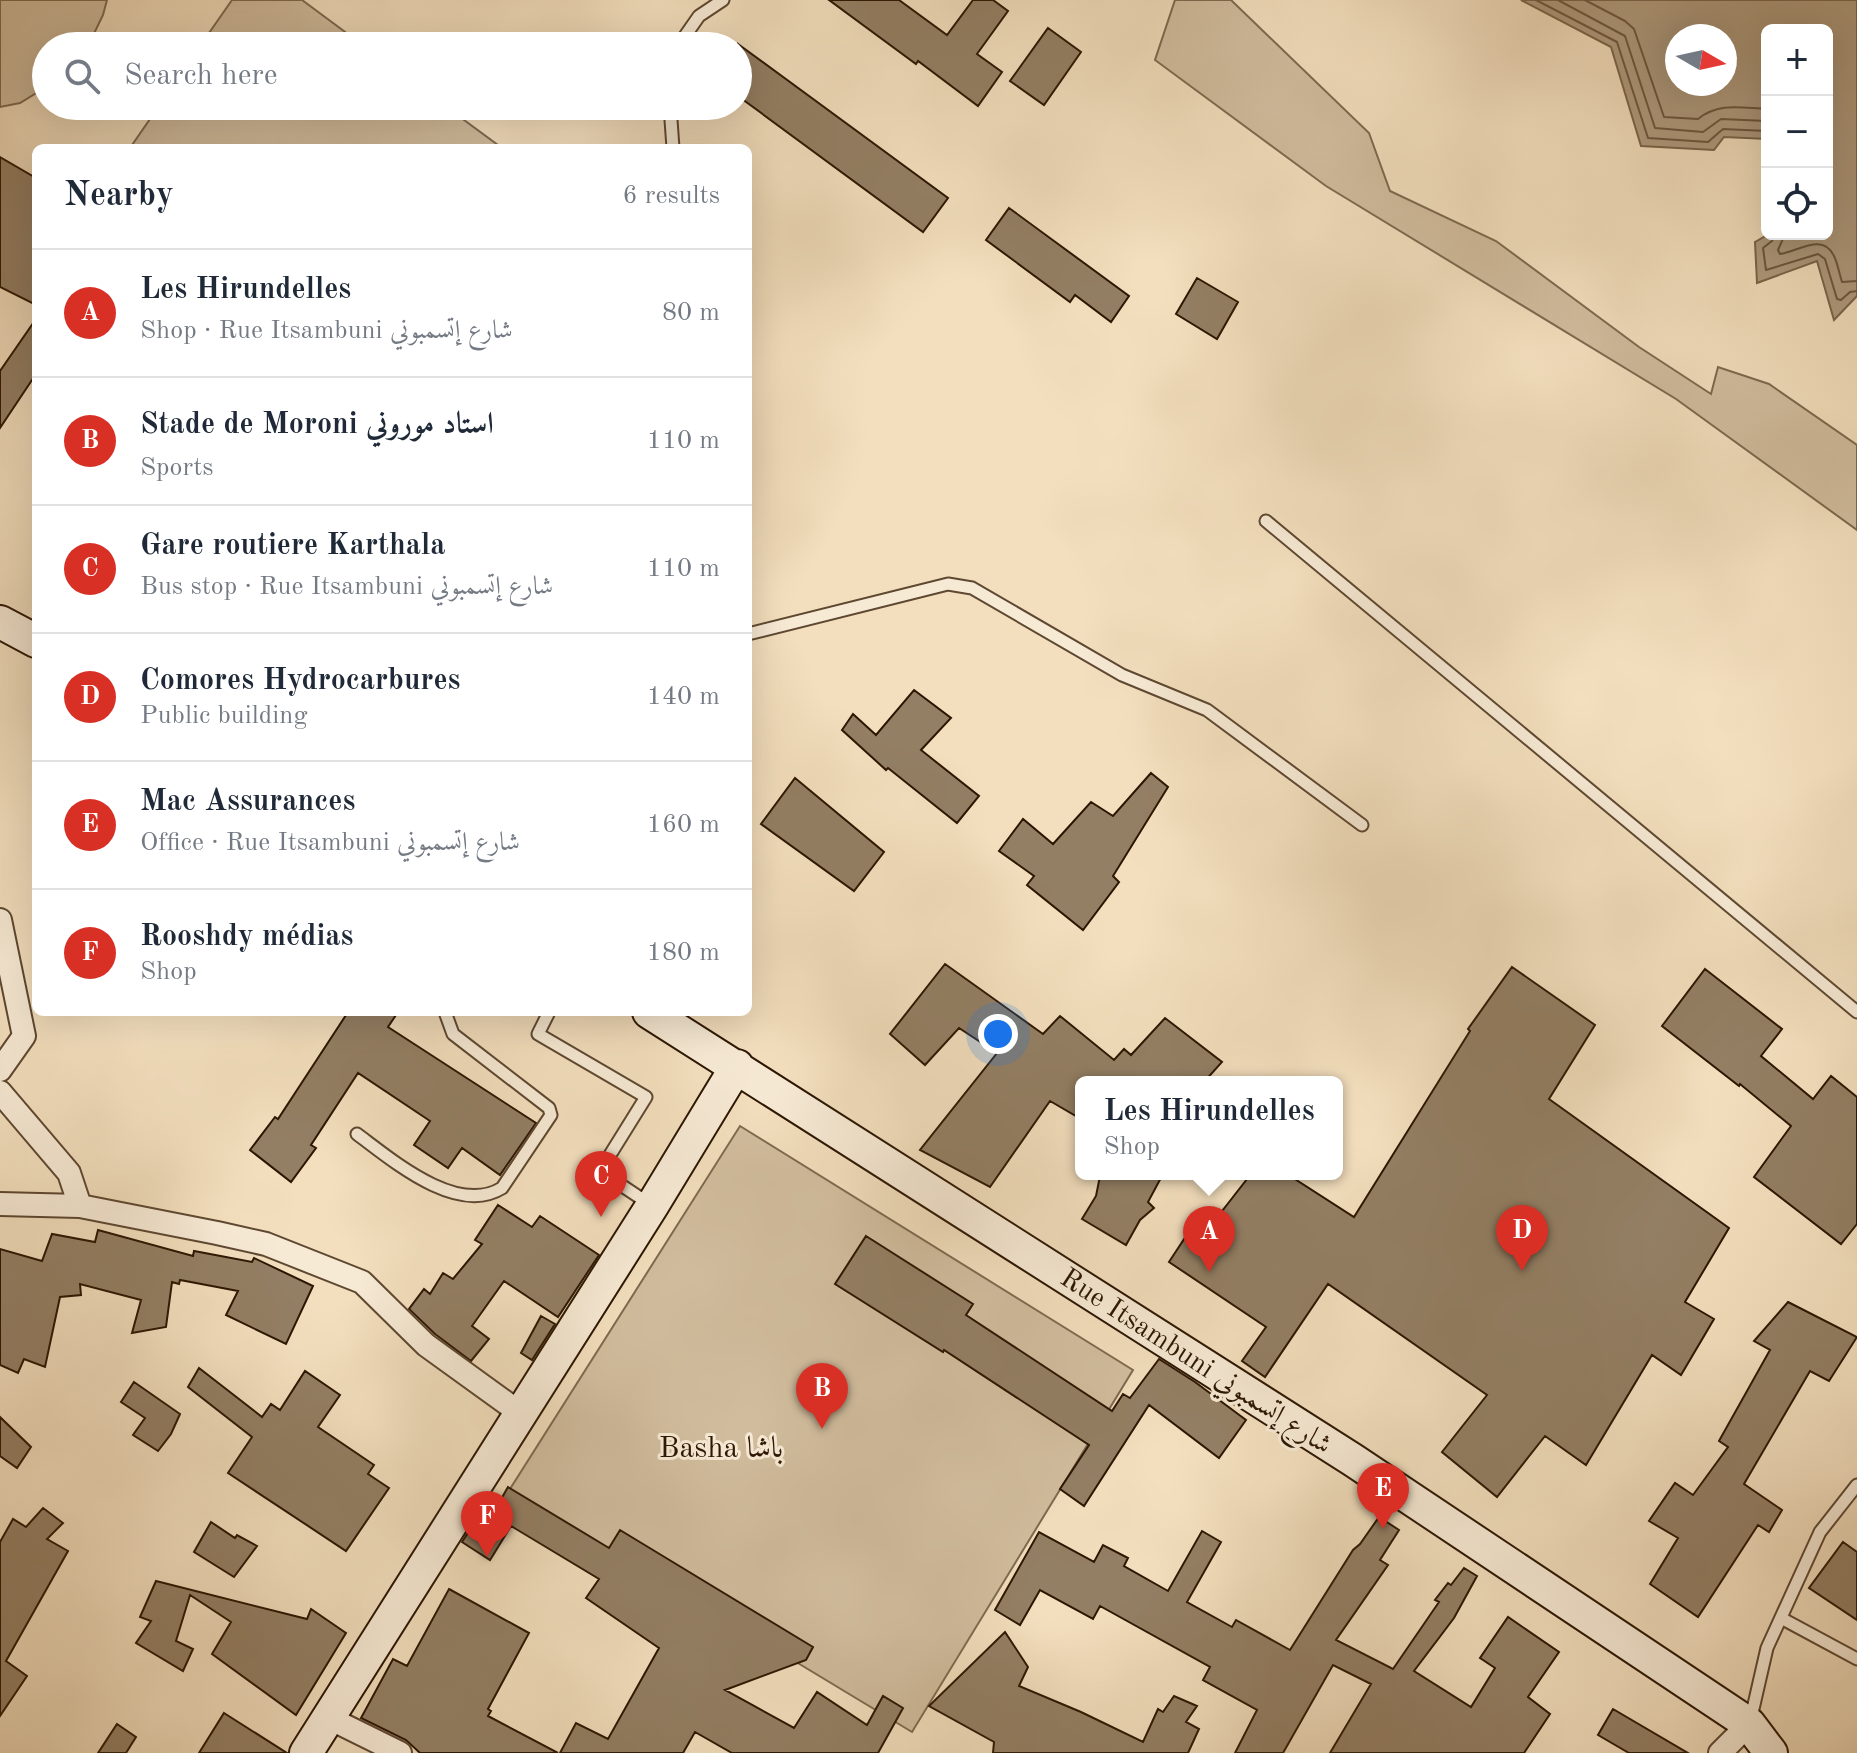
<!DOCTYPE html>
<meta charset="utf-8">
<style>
:root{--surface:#fff;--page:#f6f6f7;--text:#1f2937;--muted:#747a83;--line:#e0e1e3;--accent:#d93025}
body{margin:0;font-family:"Old Standard TT",Amiri,serif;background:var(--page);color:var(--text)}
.controls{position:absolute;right:24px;top:24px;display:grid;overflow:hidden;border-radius:12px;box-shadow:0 8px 32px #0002}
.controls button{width:72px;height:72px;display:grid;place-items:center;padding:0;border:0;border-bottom:2px solid var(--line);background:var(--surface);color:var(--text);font:40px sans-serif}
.compass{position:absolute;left:1665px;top:24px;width:72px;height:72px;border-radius:50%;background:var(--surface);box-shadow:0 8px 32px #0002;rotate:99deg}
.you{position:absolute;left:998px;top:1034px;width:28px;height:28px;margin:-20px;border:6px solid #fff;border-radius:50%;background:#1a73e8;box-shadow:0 0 0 12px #1a73e833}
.badge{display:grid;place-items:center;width:52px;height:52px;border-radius:50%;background:var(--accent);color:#fff;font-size:26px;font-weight:700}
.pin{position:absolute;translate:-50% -66px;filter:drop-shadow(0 2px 4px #0008)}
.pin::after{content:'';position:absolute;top:42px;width:28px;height:24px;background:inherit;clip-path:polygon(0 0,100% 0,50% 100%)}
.popup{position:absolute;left:1075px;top:1076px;width:268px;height:104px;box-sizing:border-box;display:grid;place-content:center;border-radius:12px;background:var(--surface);filter:drop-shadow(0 2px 6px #0005);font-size:26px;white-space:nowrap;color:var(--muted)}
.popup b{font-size:30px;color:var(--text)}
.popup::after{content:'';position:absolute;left:50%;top:100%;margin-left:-16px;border:16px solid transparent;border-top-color:var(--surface)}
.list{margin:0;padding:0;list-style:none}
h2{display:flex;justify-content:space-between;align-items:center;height:104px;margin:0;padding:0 32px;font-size:34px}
h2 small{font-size:26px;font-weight:400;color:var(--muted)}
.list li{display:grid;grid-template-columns:52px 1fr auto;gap:24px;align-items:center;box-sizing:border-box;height:128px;padding:0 32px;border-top:2px solid var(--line)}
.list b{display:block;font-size:30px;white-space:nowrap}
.list p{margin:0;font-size:26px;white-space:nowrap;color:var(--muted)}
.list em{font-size:26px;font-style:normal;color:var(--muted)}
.icon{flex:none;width:44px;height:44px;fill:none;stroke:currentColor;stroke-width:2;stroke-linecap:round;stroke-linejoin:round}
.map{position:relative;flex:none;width:1857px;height:1753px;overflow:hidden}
.search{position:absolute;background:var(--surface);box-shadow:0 8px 32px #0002;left:32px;top:32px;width:720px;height:88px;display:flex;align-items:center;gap:20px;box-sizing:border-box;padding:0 28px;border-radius:44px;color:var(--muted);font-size:30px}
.panel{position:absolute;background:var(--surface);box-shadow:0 8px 32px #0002;left:32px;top:144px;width:720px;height:872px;border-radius:12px}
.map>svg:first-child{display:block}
.green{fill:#d1bd9e;stroke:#7e6a50;stroke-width:2}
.water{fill:#af9b7e;stroke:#7b664c;stroke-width:2;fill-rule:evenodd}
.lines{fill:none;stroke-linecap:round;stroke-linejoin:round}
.shore{stroke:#6e5840;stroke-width:2}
.building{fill:#937f64;stroke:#2c1602;stroke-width:2}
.lane-casing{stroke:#5e4831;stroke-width:15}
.street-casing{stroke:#5e4831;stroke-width:26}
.secondary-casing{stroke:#2c1602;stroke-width:36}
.lane{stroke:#f7ead5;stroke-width:11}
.street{stroke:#f7ead5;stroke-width:22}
.secondary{stroke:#f7ead5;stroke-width:32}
.labels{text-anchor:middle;stroke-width:6;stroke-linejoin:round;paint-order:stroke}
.street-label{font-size:28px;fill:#2c1602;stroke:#f7ead5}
.neighbourhood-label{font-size:30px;fill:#2c1602;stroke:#f7ead5}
</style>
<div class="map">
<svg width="1857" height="1753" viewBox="0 0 1857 1753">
<rect width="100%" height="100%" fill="#f3dfbe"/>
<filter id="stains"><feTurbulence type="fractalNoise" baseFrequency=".0025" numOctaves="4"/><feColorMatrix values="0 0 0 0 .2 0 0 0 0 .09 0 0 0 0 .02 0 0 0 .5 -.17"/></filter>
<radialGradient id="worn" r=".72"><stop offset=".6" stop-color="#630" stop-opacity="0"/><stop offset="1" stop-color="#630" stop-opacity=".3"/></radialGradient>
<path class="green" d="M0 0H107L103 15 88 46H46V87L20 103 0 107Z
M232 0H302L364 46H200Z
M1175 0H1231L1369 133 1390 191 1496 241 1639 347 1711 394 1718 367 1769 384 1857 445V530L1676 399 1326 186 1155 60Z
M159 106H445L502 148H130Z
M740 1126 1133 1370 912 1732 510 1489Z"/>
<path class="water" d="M1521 0H1857V296L1834 320 1817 261 1757 283 1755 242 1769 234H1827V30H1767V139L1724 137 1714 150 1641 146 1611 47ZM1677 36H1725V84H1677Z"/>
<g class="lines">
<path class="shore" d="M1536 0 1617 42 1648 138 1708 142 1723 129 1767 131
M1558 0 1625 36 1655 128 1703 132 1721 119 1767 121
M1585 0 1625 21 1634 29 1664 117 1698 119C1719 102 1741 108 1767 109
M1775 234 1772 241 1763 248 1766 270 1818 254 1825 259 1837 299 1841 300 1850 292 1857 291
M1785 234 1778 250 1780 254C1797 252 1823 232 1834 256 1838 264 1839 273 1842 282L1857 281"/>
</g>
<path class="building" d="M829 0H899L947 35 973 0H993L1008 11 977 54 1002 72 978 106 918 61 916 64Z
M1048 28 1081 52 1044 105 1010 81Z
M738 44 948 198 923 232 738 96Z
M0 157 36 178V305L0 287Z
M1009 208 1129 296 1111 322 1075 295 1070 302 986 240Z
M1197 278 1238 302 1217 339 1176 314Z
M36 319V374L0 428V371Z
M914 690 951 718 921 750 979 796 957 823 888 768 886 770 842 730 853 714 876 735Z
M1151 773 1168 787 1113 876 1119 882 1083 930 1027 885 1034 876 999 851 1023 819 1053 844 1091 802 1113 816Z
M795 778 884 852 854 891 761 824Z
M945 964 1043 1034 1060 1016 1114 1060 1124 1049 1131 1055 1165 1018 1222 1062 1204 1082H1081V1119L1050 1101 990 1187 920 1150 997 1053 959 1028 925 1065 890 1034Z
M1512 967 1595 1025 1549 1099 1729 1228 1685 1302 1714 1319 1681 1375 1652 1355 1586 1465 1545 1436 1497 1497 1442 1452 1487 1395 1328 1284 1265 1377 1242 1361 1266 1327 1169 1262 1196 1221 1208 1229 1251 1174H1287L1354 1217 1470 1031 1468 1029Z
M1705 969 1782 1029 1761 1056 1813 1099 1831 1076 1857 1097V1224L1841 1244 1754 1177 1791 1126 1740 1084 1739 1086 1662 1026Z
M348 1012H398L388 1027 536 1123 500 1175 462 1148 448 1168 414 1145 430 1121 358 1073 311 1145 316 1148 291 1182 250 1150 275 1117 278 1119Z
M1111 1174H1163L1148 1202 1154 1208 1140 1220 1126 1245 1082 1219 1096 1196 1100 1176Z
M498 1205 532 1227 540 1216 599 1255 558 1317 504 1281 472 1326 489 1339 471 1361 435 1334 409 1309 424 1289 430 1294 443 1273 453 1279 482 1244 475 1240Z
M98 1230 193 1256 194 1251 252 1262 254 1258 313 1286 286 1344 226 1315 238 1291 180 1280 179 1284 172 1282 166 1327 132 1333 141 1300 80 1284 81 1295 60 1297 45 1367 24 1359 18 1373 0 1365V1249L42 1261 52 1234 95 1242Z
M866 1236 973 1304 966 1315 1112 1411 1123 1394 1130 1398 1159 1359 1195 1382 1246 1420 1219 1458 1149 1405 1084 1506 1060 1489 1089 1445 944 1350 943 1352 835 1284Z
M1788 1302 1857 1337 1829 1381 1810 1371 1744 1484 1782 1510 1769 1532 1758 1525 1698 1617 1650 1584 1678 1538 1649 1521 1675 1483 1693 1495 1728 1447 1719 1441 1770 1350 1754 1341Z
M541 1316 555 1324 532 1360 521 1353Z
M199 1368 262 1417 271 1404 280 1410 305 1371 340 1395 318 1427 374 1465 368 1474 389 1488 346 1551 228 1473 252 1437 188 1387Z
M134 1382 180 1414 171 1434 158 1451 133 1435 145 1418 121 1402Z
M0 1417 31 1447 17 1468 0 1456Z
M508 1487 609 1548 620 1530 813 1647 806 1660 725 1690 794 1728 817 1692 867 1725 883 1696 903 1708 878 1753H732L695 1732 683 1753H560L576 1723 608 1739 659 1648 586 1598 599 1579 511 1526 490 1560 462 1542 482 1511 491 1517Z
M43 1508 63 1523 47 1539 68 1551 6 1661 27 1676 0 1716V1542L13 1519 26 1527Z
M1379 1517 1399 1530 1380 1560 1388 1565 1336 1640 1393 1669 1439 1602 1435 1600 1448 1583 1451 1585 1464 1568 1477 1576 1454 1618 1414 1671 1471 1707 1495 1668 1480 1658 1508 1617 1559 1652 1528 1697 1550 1714 1524 1753H1330L1371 1684 1333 1665 1283 1753H1235L1257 1710 1203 1680 1210 1667 1100 1606 1093 1619 1040 1590 1020 1625 995 1610 1039 1532 1094 1562 1103 1545 1128 1558 1124 1566 1168 1591 1202 1531 1221 1542 1187 1602 1232 1627 1236 1620 1290 1650 1353 1550 1360 1544Z
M211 1522 235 1538 237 1535 257 1546 234 1577 194 1552Z
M1843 1542 1857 1552V1620L1809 1588Z
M156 1581 307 1619 311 1609 346 1633 296 1715 212 1654 231 1622 190 1595 176 1641 193 1649 183 1671 136 1643 151 1621 140 1617Z
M449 1589 529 1633 488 1709 491 1711 488 1716 558 1753H420L406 1740 361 1718 393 1659 407 1666Z
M1005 1632 1028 1667 1019 1686 1081 1712 1143 1742 1158 1709 1163 1712 1174 1696 1197 1706 1186 1722 1199 1729 1188 1753H993L994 1742 929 1706Z
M1613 1709 1688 1753H1629L1598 1735Z
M224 1713 287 1753H199Z
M117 1724 136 1737 126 1753H98Z"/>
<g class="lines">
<defs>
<path id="lane" d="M678 46 699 16 723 0
M670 106 673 148
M1266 521 1857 1012
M748 634 948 584 972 588 1122 675 1207 710 1362 825
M549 1012 538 1034 646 1097 600 1171 648 1203
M357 1134C392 1160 457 1216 502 1188L551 1115 549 1108 453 1034 445 1012
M1781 1618 1857 1659
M1750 1722 1767 1648 1820 1532 1857 1485"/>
<path id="street" d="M0 920 24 1036 0 1070
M0 1092 69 1173 80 1206
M0 1204 80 1206 217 1233 266 1244 362 1282 426 1345 520 1413
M327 1717 400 1753
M1720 1753 1749 1724"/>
<path id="secondary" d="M0 622 36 641
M649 1012 1353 1460 1749 1724 1771 1753
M306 1753 652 1206 737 1066"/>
</defs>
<use href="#lane" class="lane-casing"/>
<use href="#street" class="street-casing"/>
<use href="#secondary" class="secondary-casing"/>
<use href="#lane" class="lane"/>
<use href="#street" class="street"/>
<use href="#secondary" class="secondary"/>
</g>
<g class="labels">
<g class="street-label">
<text transform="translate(1197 1360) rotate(33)" y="10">Rue Itsambuni شارع إتسمبوني</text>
</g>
<g class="neighbourhood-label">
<text x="721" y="1457">Basha باشا</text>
</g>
</g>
<rect width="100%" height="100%" filter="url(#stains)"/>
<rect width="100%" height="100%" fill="url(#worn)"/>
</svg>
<div class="controls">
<button>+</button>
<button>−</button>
<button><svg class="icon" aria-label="locate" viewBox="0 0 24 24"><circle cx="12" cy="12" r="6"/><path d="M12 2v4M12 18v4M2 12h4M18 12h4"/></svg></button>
</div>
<svg class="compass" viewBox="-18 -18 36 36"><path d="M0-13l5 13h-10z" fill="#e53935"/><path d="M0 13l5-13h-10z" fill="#747a83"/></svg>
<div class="you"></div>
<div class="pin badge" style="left:1209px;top:1272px">A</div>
<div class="popup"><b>Les Hirundelles</b>Shop</div>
<div class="pin badge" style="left:822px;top:1429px">B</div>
<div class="pin badge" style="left:601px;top:1217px">C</div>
<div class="pin badge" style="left:1522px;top:1271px">D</div>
<div class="pin badge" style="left:1383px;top:1529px">E</div>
<div class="pin badge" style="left:487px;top:1557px">F</div>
<div class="search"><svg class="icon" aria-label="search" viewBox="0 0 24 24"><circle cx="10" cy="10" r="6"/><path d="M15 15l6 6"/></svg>Search here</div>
<section class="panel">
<h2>Nearby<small>6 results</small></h2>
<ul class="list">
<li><span class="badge">A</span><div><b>Les Hirundelles</b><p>Shop · Rue Itsambuni شارع إتسمبوني</p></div><em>80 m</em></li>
<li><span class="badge">B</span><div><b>Stade de Moroni استاد موروني</b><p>Sports</p></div><em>110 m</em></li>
<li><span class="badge">C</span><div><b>Gare routiere Karthala</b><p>Bus stop · Rue Itsambuni شارع إتسمبوني</p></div><em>110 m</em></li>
<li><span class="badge">D</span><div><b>Comores Hydrocarbures</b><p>Public building</p></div><em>140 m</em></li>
<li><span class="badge">E</span><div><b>Mac Assurances</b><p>Office · Rue Itsambuni شارع إتسمبوني</p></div><em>160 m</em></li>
<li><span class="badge">F</span><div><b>Rooshdy médias</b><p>Shop</p></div><em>180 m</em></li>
</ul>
</section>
</div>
